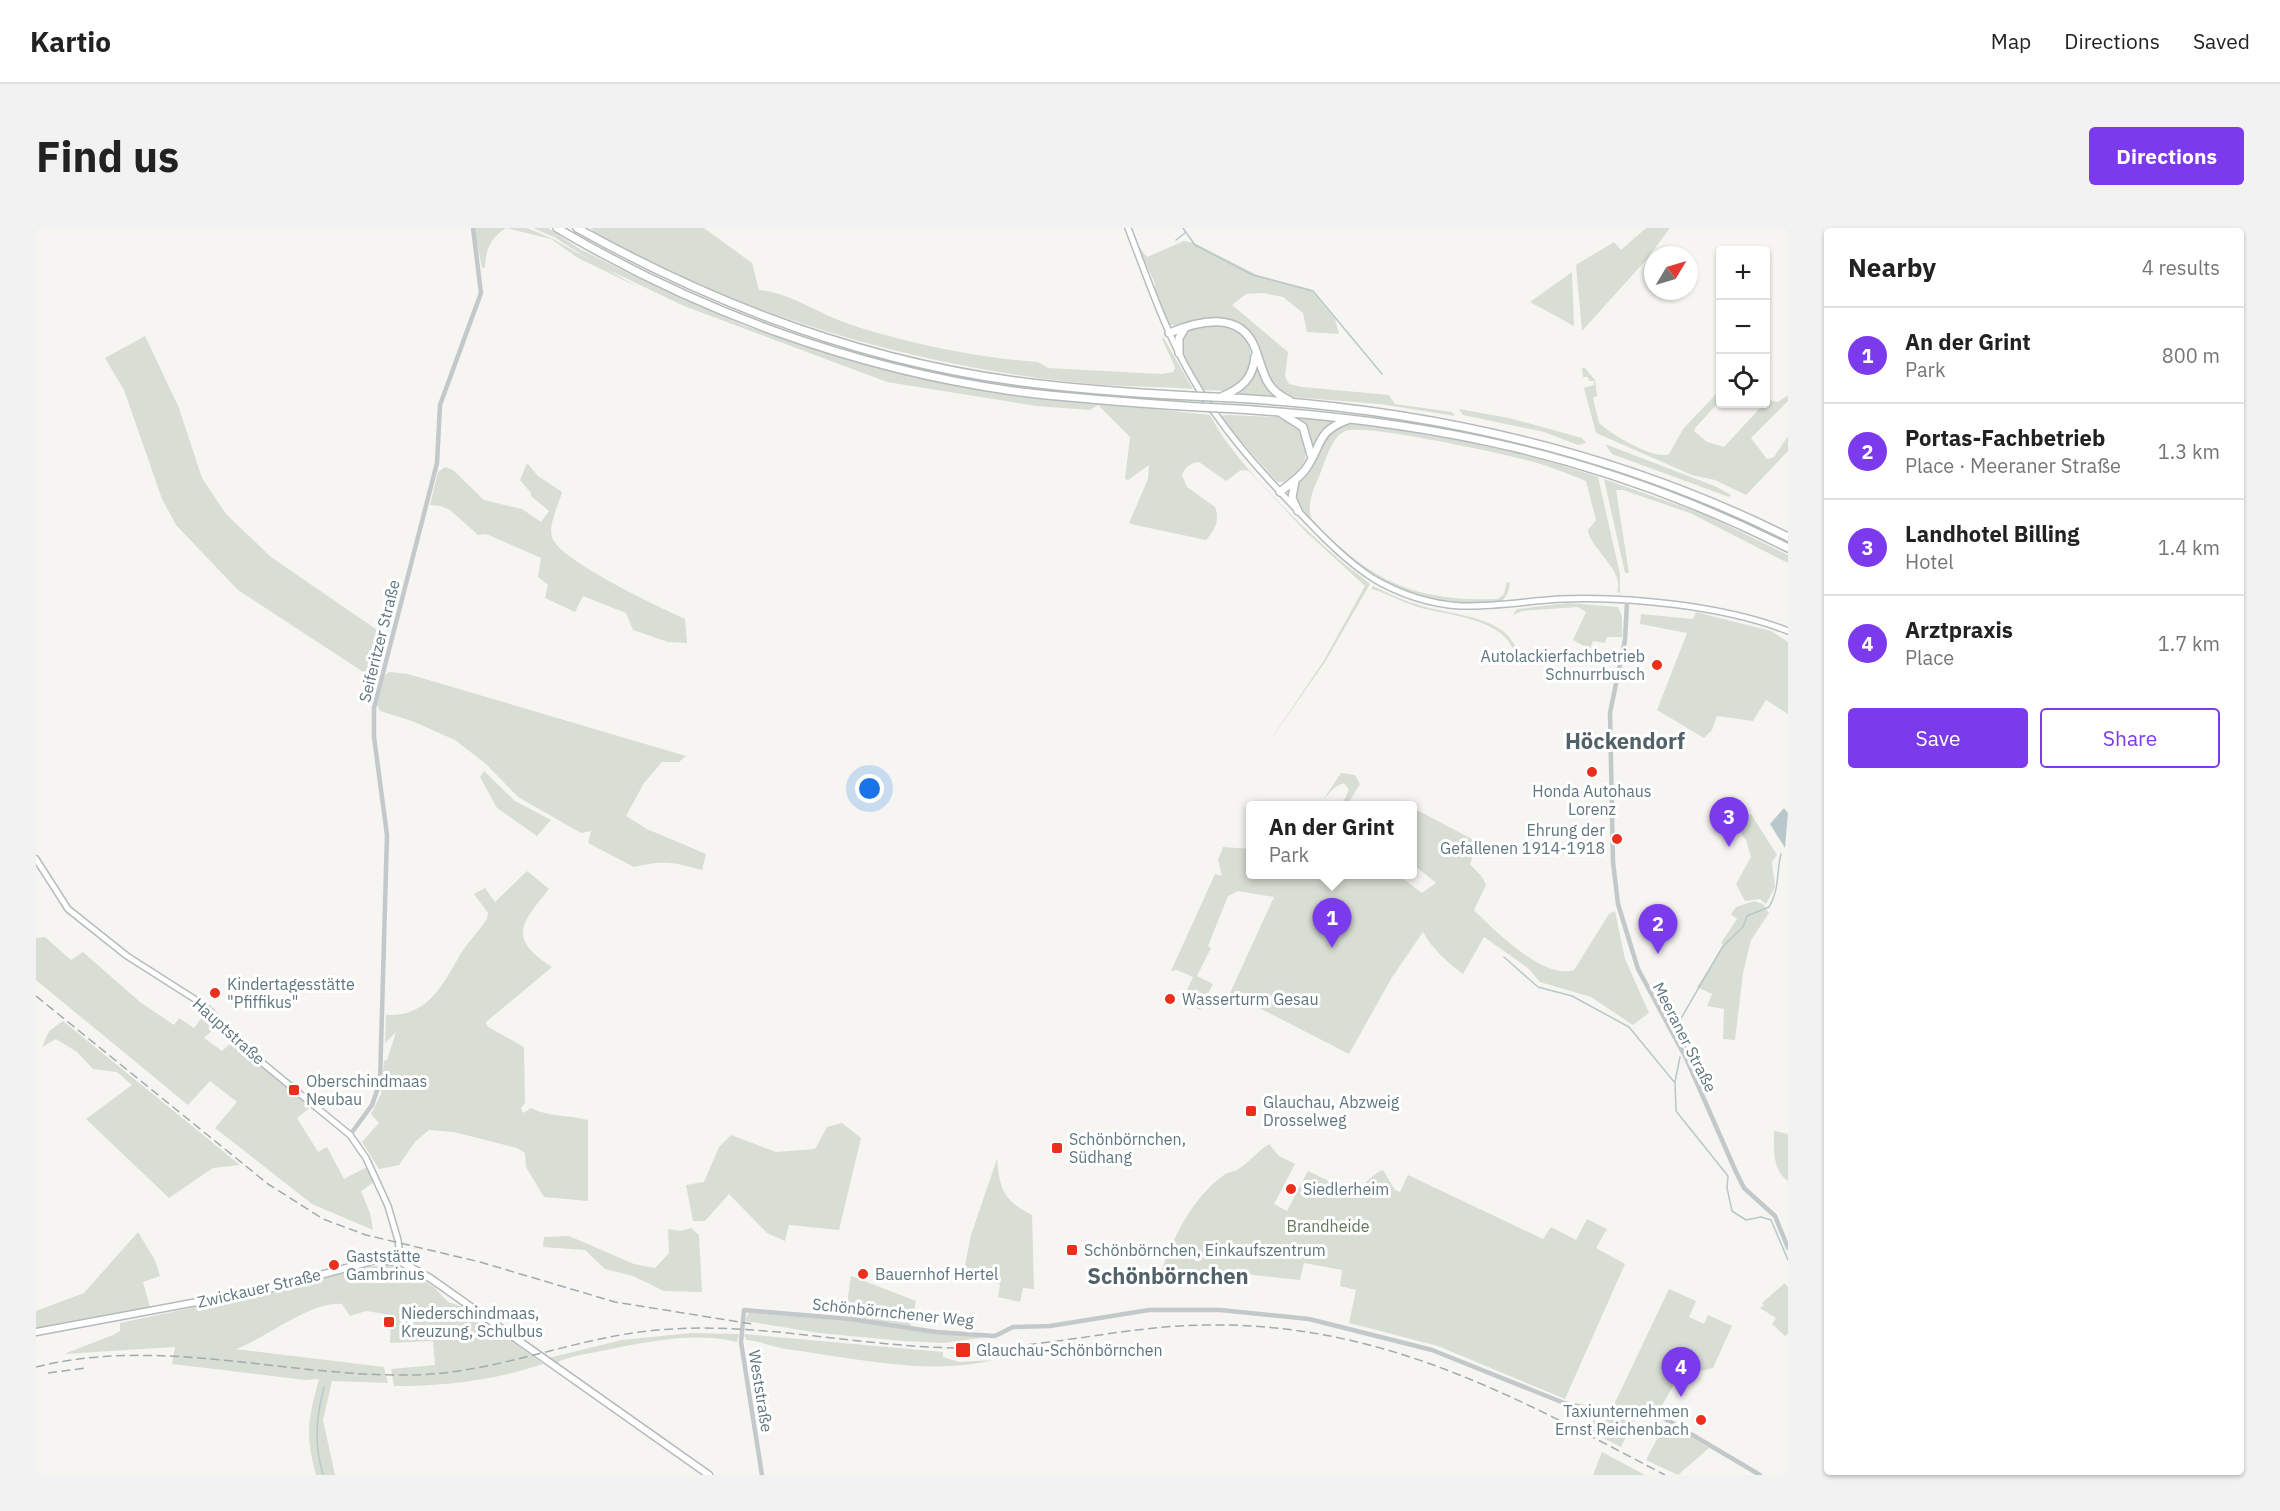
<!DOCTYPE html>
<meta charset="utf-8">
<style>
:root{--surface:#fff;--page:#f2f2f2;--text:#222;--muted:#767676;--line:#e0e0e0;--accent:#7c3aed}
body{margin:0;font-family:"IBM Plex Sans",sans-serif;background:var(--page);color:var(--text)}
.controls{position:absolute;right:18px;top:18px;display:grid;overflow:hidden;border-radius:6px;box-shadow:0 2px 4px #0004}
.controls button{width:54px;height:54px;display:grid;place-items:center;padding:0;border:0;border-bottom:2px solid var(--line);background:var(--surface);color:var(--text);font:30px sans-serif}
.compass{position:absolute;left:1608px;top:18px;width:54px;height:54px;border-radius:50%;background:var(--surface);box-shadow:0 2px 4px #0004;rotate:52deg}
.you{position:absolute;left:834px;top:561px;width:21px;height:21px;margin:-15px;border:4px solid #fff;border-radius:50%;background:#1a73e8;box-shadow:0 0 0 9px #1a73e833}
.badge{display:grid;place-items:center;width:39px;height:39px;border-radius:50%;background:var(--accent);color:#fff;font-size:20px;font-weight:700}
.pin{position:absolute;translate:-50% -50px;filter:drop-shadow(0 2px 3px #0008)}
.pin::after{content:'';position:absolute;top:32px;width:21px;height:18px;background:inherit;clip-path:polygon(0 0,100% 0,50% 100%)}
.popup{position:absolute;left:1210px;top:573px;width:171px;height:78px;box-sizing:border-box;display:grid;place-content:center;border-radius:6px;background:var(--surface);filter:drop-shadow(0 2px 4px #0005);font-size:20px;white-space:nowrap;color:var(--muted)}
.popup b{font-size:22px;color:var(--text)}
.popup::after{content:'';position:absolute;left:50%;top:100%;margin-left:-12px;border:12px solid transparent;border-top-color:var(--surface)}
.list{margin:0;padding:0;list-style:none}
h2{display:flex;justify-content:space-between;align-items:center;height:78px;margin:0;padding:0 24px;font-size:26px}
h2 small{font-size:20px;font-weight:400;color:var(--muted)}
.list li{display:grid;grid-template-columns:39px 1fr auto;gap:18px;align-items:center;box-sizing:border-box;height:96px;padding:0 24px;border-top:2px solid var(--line)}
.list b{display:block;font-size:22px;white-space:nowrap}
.list p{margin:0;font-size:20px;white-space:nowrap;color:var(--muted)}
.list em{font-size:20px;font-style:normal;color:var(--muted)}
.actions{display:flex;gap:12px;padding:18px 24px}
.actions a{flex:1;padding:14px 0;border:2px solid var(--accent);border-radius:6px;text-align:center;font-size:21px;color:var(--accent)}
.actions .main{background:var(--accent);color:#fff}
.icon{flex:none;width:33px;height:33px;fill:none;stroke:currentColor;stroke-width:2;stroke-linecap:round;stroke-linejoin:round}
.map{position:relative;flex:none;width:1752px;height:1247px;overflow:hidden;border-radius:6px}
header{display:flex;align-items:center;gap:36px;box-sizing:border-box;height:84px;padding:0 30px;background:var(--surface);border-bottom:2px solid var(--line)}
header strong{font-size:28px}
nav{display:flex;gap:33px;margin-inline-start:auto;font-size:21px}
.intro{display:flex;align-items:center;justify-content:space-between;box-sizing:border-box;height:144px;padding:0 36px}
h1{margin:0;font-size:42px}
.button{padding:15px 27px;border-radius:6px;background:var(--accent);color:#fff;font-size:21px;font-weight:700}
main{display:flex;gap:36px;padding:0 36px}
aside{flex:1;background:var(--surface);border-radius:6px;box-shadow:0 2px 4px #0004}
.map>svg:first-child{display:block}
.green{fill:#d8ded3}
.water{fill:#b8c8ca}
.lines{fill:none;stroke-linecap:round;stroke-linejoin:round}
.stream{stroke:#b8c8ca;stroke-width:1.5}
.secondary-casing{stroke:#b5bcbf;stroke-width:8}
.primary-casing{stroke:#b4babc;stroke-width:9}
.motorway-casing{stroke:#b5babc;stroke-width:10}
.tertiary{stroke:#c3c8ca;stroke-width:4.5}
.secondary{stroke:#fff;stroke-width:5}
.primary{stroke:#fff;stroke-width:6}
.motorway{stroke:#fff;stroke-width:7}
.rail{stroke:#a1aaae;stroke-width:1.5;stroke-dasharray:9 4.5;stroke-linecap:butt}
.motorway-bridge-casing{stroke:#b5babc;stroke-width:10;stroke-linecap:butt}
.motorway-bridge{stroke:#fff;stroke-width:7}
.poi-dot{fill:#ec2f1c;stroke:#fff;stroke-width:2}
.labels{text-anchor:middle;stroke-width:6;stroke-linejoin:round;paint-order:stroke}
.street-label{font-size:16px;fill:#5f767f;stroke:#fff}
.poi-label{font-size:16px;fill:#5f767f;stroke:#fff;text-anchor:start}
.park-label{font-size:16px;fill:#66775e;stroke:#fff}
.district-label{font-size:22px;font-weight:bold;fill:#526269;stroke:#fff}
</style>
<header>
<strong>Kartio</strong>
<nav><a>Map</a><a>Directions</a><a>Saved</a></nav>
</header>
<div class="intro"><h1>Find us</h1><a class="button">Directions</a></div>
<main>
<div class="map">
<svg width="1752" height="1247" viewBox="0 0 1752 1247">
<rect width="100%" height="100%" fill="#f6f5f2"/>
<path class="green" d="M438 0H491L517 11 602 59 542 30 515 11 470 0C455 10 450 20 449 39L446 40Z
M497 0H512L544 21 594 46 709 98 827 136 956 164 1174 187C1198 234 1265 298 1305 333 1314 341 1325 348 1334 356L1289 434 1231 517 1287 434 1329 358 1269 303 1213 243 1205 242 1190 253 1163 234C1154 235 1150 238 1146 247L1151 259 1179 279C1184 292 1179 302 1170 312L1099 297 1093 295 1112 251 1113 237 1092 252 1089 251 1094 209 1062 177 1054 182 1000 178 851 154 648 78 564 38 518 9Z
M555 0H668L716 35 723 62C755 65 782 86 813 96 870 115 942 130 1002 134L1012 140 1125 146 1137 144 1139 139 1126 111 1127 109 1157 161C1119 158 1075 159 1035 154 891 138 752 100 621 37 607 30 562 11 555 0Z
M1610 0H1634L1610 32 1546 103 1540 37 1578 14 1585 22Z
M1148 13 1158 15 1221 47 1274 61 1299 91 1303 106 1271 104 1267 85 1247 69 1227 65 1210 66 1196 77 1252 124 1249 148 1253 156 1266 159 1353 167 1359 176 1416 184 1419 188 1344 176 1255 169 1234 158C1223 123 1213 81 1166 91 1155 93 1144 99 1134 97L1119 63V55L1100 15 1111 29Z
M1536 44 1538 98 1494 74Z
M1186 96C1219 108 1218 124 1209 153L1193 163 1165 162C1158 148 1129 107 1157 99 1165 96 1177 97 1186 96Z
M109 108 143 180 166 250 190 286 235 329 350 408 338 451 202 362 140 297 126 271 88 162 69 130Z
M1221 132 1228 156 1239 168 1201 166Z
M1546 140H1549L1559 152 1561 168 1557 170 1563 195C1575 206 1617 232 1633 226L1647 201 1684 162V173L1659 200 1658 203 1671 214 1688 219 1724 180 1721 176H1730V171L1742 174 1752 167V173L1715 210 1731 231 1738 229 1752 208V223L1710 267 1679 252 1656 247 1560 205 1548 160 1558 157V153H1553L1552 149H1547Z
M1423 181 1473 190 1546 210 1550 215 1542 217 1508 204 1427 187Z
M1190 187 1242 189 1266 202C1272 229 1273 236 1249 254H1241L1183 188Z
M1258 190 1299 193V194L1284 206 1278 220 1269 199Z
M1307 196C1331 194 1357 201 1380 205 1442 215 1505 229 1562 249L1584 346V365L1581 364C1589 342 1554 321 1552 302L1560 292 1550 253C1530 245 1511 237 1490 232 1464 225 1327 195 1309 203 1295 210 1290 232 1284 246 1278 260 1271 273 1275 290 1332 352 1377 374 1462 371L1468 366 1471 354 1474 355 1471 367 1466 373C1400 386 1339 356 1293 311 1280 298 1266 285 1258 268L1260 256 1276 237 1289 205Z
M1569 216 1681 259 1695 267 1693 269 1576 226Z
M491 235 502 248 526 264C523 276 512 297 516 309 522 332 625 380 649 391L651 415 632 414 597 402 590 385 547 368 539 384 509 370 512 357 502 349 505 330 450 306 442 307 414 282 405 278 394 277 402 244 409 239 417 242 448 272 486 281 505 294 513 283 495 268V265L484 252Z
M1568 251 1670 287 1752 327V335L1654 285 1587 262H1580L1593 345H1589Z
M1337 358C1353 366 1369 373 1386 378 1412 386 1466 388 1479 418L1477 421C1465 390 1409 387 1382 379 1366 374 1351 365 1335 361Z
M1531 375 1582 379 1586 388V409H1571L1569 415 1557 413 1554 421 1537 412 1550 384 1542 379 1486 383 1477 387 1481 381Z
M1660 384 1735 403 1752 414V486L1730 472 1717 493 1681 488 1676 502 1668 510 1621 482 1651 405 1604 396 1605 386 1657 391Z
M353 444 372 446 650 528 643 534H626L608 555 590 588 611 601 670 626 666 642C638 634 627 632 598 639L552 615 555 603 545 605 482 569 450 536 419 512 376 493 344 483 341 477 348 448Z
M448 543 479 573 515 592 501 608 461 580 444 549Z
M1305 545 1319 547 1324 556 1311 577 1306 576 1313 562 1308 555 1299 559 1287 572Z
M1377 580 1436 611 1439 621 1434 636 1446 649 1450 657 1438 682C1458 702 1508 752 1538 742L1573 686 1579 683 1589 731 1613 785 1597 797 1555 769 1504 754 1492 740 1448 709 1427 746C1412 735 1396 721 1387 704L1355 751 1313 826 1194 765 1238 669 1202 663 1192 668 1172 718 1175 720 1161 748 1177 756 1164 782 1146 773 1157 749 1141 742 1135 743 1179 646 1186 648 1182 632 1187 619 1215 621V646L1362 647 1386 665 1400 655 1377 636Z
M1715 586 1741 627 1736 634 1739 659 1730 676 1724 671 1709 673 1700 656 1715 629 1710 612 1704 604 1709 587Z
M491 643 513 661C485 696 471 710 516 739L450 794 452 799 488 819 489 875 485 880 487 885 495 880C513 889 533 887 552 892V973L508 969 490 939 489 925 481 920 418 904 393 902 379 914 363 937 343 941 326 914 343 895 335 886 345 866 348 833 351 832 360 804 349 815 350 787C393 789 407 756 425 725 433 713 443 703 451 691L452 685 438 666 449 660 459 674Z
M1718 673 1727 676 1733 685 1715 712 1707 745 1699 812 1687 811 1688 781 1671 778 1676 766 1661 759 1688 717 1685 715 1701 691 1695 686 1700 679Z
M9 709 35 732 47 724 104 774 138 797 143 790 158 800 170 784 181 798 168 810 186 823 197 813 276 878 261 890 282 924 291 919 308 951 331 939 338 954 325 963 334 985 337 1002 276 976 179 900 201 874 174 853 152 877 0 752V710Z
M27 793 204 937 177 940 133 970 50 891 96 857 81 844 57 841 41 824 20 811 6 819 13 803Z
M806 895 825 910 803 1002 753 997 749 1013 731 1005 693 966 669 993H657L650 957 668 954 683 919 695 907 740 924 779 921 791 899Z
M1738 903 1752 906V953C1736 942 1738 921 1738 903Z
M1233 916 1243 928 1259 936 1238 976 1251 983 1272 943 1315 964C1328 961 1333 947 1347 942L1359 962 1364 964 1372 947 1507 1011 1515 999 1540 1012 1551 991 1571 1001 1560 1020 1589 1036 1529 1171 1402 1118 1313 1095 1320 1062 1304 1058 1306 1042 1268 1035 1264 1052 1201 1045 1125 1044C1138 1008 1156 970 1188 947 1192 944 1197 944 1201 942 1210 937 1222 923 1233 916Z
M961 931C964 962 967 972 996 987L998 1061 987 1060 984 1074 962 1069 964 1056 927 1047 935 1007Z
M655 1000 663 1007 666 1064 628 1063 597 1048 569 1041 549 1022 507 1019 508 1009 533 1008 598 1036 619 1040 633 1025 632 1001 645 1003Z
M102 1004 119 1032 124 1048 107 1054 114 1079 0 1100V1083L48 1065Z
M356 1036 360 1038 359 1043 365 1044 369 1041 398 1059 412 1074 431 1080 507 1136C459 1152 409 1158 358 1158L355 1141 399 1137 397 1113 354 1115 355 1087 330 1083 314 1088 306 1076C274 1073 231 1110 200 1121L348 1139 352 1155 296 1153 287 1192 299 1247H280C269 1206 272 1191 283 1151L269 1152 136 1136 139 1119 28 1126 77 1107 84 1103V1095L197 1071 322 1040Z
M815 1048 880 1073 874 1100 814 1091 812 1068Z
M1749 1055 1752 1059V1106L1749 1108 1736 1096 1740 1090 1724 1080 1728 1077 1726 1075Z
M1633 1061 1660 1073 1653 1089 1668 1096 1672 1087 1696 1098 1677 1140 1642 1149 1623 1183H1575Z
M713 1084 814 1093 952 1109 907 1115 867 1113 783 1105 709 1093Z
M655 1105 703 1106 701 1114C657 1103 609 1114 565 1123 551 1126 533 1128 520 1135L512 1130 586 1112Z
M708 1106 907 1124V1129L923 1134 958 1132C891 1148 817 1130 750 1121 736 1119 724 1113 710 1112Z
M1560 1185 1600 1188 1585 1219 1554 1203Z
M1630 1194 1673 1220 1642 1247 1610 1232Z
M1566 1224 1609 1247H1557Z"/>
<path class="water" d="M1748 580 1752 585 1749 620 1734 596Z"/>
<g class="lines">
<path class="stream" d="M1147 0 1159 17 1217 47 1277 63 1346 146
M1140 12 1149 5
M1468 729 1502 759 1536 768 1593 799 1639 855 1640 883 1692 948 1691 960 1696 983 1710 992 1725 989 1735 992 1752 1032
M1651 822 1640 799 1687 718 1707 699 1711 688 1733 679C1744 661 1740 645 1745 626
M1639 854 1644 829
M287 1247C278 1216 280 1190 288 1159"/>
<defs>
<path id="secondary" d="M1092 0C1111 49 1128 100 1154 146 1183 198 1223 242 1264 285 1287 309 1310 333 1338 351 1364 366 1394 376 1424 378 1458 379 1491 373 1524 371 1592 368 1689 378 1752 403
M0 631 32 681 91 728 168 777 207 819 314 907 330 930 352 978 362 1012 365 1034"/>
<path id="primary" d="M0 1104 236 1060 340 1032 365 1034 394 1050 673 1247"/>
<path id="motorway" d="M521 0C661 83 816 140 977 163 1039 171 1101 175 1163 179
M541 0C677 76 824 132 979 153 1038 161 1096 165 1155 168
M1133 105C1162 93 1204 82 1219 120 1228 144 1228 161 1253 172
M1143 125V110L1149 100
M1177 169C1378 178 1572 219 1752 309
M1185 169C1206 160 1217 151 1219 128
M1183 180C1390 191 1566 226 1752 320
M1245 185 1267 199 1275 227
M1259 253 1256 270 1262 283
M1244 264C1252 257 1262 251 1269 242 1287 217 1279 203 1314 191"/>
</defs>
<use href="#secondary" class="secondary-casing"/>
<use href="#primary" class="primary-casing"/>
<use href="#motorway" class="motorway-casing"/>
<path class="tertiary" d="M1591 374 1589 412 1574 485 1577 634 1582 676 1602 741 1650 830 1700 944 1708 960 1739 988 1752 1020
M314 907 336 877 344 854 351 607 338 509V480L401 235 404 177 445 65 437 0
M726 1247 705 1114 708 1082 814 1091 900 1104 959 1108 977 1099 1014 1098 1113 1082H1184L1273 1091 1396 1122 1528 1175 1574 1185 1621 1186 1724 1247"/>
<use href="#secondary" class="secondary"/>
<use href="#primary" class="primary"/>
<use href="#motorway" class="motorway"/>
<path class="rail" d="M0 768 232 956 287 991 330 1007 444 1034 579 1074 716 1096
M0 1139C125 1108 249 1149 375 1147 460 1146 538 1109 622 1102 723 1093 823 1119 923 1120 1007 1122 1089 1097 1173 1097 1348 1095 1480 1169 1629 1247
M12 1145 50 1140"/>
<defs>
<path id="motorway-bridge" d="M1155 168 1177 169
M1163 179 1183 180"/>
</defs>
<use href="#motorway-bridge" class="motorway-bridge-casing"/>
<use href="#motorway-bridge" class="motorway-bridge"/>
</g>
<g class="poi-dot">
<circle cx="1621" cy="437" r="6"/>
<circle cx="1556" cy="544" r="6"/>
<circle cx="1581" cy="611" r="6"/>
<circle cx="179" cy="765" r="6"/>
<circle cx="1134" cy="771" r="6"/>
<rect x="252" y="856" width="12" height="12" rx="3"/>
<rect x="1209" y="877" width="12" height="12" rx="3"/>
<rect x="1015" y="914" width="12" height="12" rx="3"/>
<circle cx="1255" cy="961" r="6"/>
<rect x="1030" y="1016" width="12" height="12" rx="3"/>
<circle cx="298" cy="1037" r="6"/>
<circle cx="827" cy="1046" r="6"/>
<rect x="347" y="1088" width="12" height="12" rx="3"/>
<rect x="919" y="1114" width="16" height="16" rx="3"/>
<circle cx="1665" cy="1192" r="6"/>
</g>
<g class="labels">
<g class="street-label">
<text transform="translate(343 413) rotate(-76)" y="6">Seiferitzer Straße</text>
<text transform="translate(193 803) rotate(42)" y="6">Hauptstraße</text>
<text transform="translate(1649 809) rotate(63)" y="6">Meeraner Straße</text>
<text transform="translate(223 1060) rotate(-13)" y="6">Zwickauer Straße</text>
<text transform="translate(857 1084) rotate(6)" y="6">Schönbörnchener Weg</text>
<text transform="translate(725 1163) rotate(81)" y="6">Weststraße</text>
</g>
<g class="poi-label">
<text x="1609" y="434" text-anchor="end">Autolackierfachbetrieb<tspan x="1609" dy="18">Schnurrbusch</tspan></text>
<text x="1556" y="569" text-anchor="middle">Honda Autohaus<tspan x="1556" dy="18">Lorenz</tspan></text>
<text x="1569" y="608" text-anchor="end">Ehrung der<tspan x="1569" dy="18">Gefallenen 1914-1918</tspan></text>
<text x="191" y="762">Kindertagesstätte<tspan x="191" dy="18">"Pfiffikus"</tspan></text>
<text x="1146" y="777">Wasserturm Gesau</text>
<text x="270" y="859">Oberschindmaas<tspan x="270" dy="18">Neubau</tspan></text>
<text x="1227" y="880">Glauchau, Abzweig<tspan x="1227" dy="18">Drosselweg</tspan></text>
<text x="1033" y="917">Schönbörnchen,<tspan x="1033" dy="18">Südhang</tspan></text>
<text x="1267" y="967">Siedlerheim</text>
<text x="1048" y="1028">Schönbörnchen, Einkaufszentrum</text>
<text x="310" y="1034">Gaststätte<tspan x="310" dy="18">Gambrinus</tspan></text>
<text x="839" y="1052">Bauernhof Hertel</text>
<text x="365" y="1091">Niederschindmaas,<tspan x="365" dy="18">Kreuzung, Schulbus</tspan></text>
<text x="940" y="1128">Glauchau-Schönbörnchen</text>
<text x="1653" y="1189" text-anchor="end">Taxiunternehmen<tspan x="1653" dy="18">Ernst Reichenbach</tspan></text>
</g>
<g class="park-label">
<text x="1292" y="1004">Brandheide</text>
</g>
<g class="district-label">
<text x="1589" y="521">Höckendorf</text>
<text x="1132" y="1056">Schönbörnchen</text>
</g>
</g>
</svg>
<div class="controls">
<button>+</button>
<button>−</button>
<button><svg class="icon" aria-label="locate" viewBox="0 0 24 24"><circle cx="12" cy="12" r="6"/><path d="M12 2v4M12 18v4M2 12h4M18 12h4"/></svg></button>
</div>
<svg class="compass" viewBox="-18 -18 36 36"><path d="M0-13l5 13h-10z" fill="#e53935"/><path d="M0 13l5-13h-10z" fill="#767676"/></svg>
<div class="you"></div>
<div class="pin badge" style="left:1296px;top:720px">1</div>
<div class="popup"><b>An der Grint</b>Park</div>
<div class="pin badge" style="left:1622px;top:726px">2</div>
<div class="pin badge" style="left:1693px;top:619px">3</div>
<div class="pin badge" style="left:1645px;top:1169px">4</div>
</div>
<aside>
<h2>Nearby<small>4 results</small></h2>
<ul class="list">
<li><span class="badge">1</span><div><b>An der Grint</b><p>Park</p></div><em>800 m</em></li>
<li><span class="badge">2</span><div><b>Portas-Fachbetrieb</b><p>Place · Meeraner Straße</p></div><em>1.3 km</em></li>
<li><span class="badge">3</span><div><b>Landhotel Billing</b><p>Hotel</p></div><em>1.4 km</em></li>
<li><span class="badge">4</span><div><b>Arztpraxis</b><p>Place</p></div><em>1.7 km</em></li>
</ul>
<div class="actions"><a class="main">Save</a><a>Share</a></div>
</aside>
</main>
